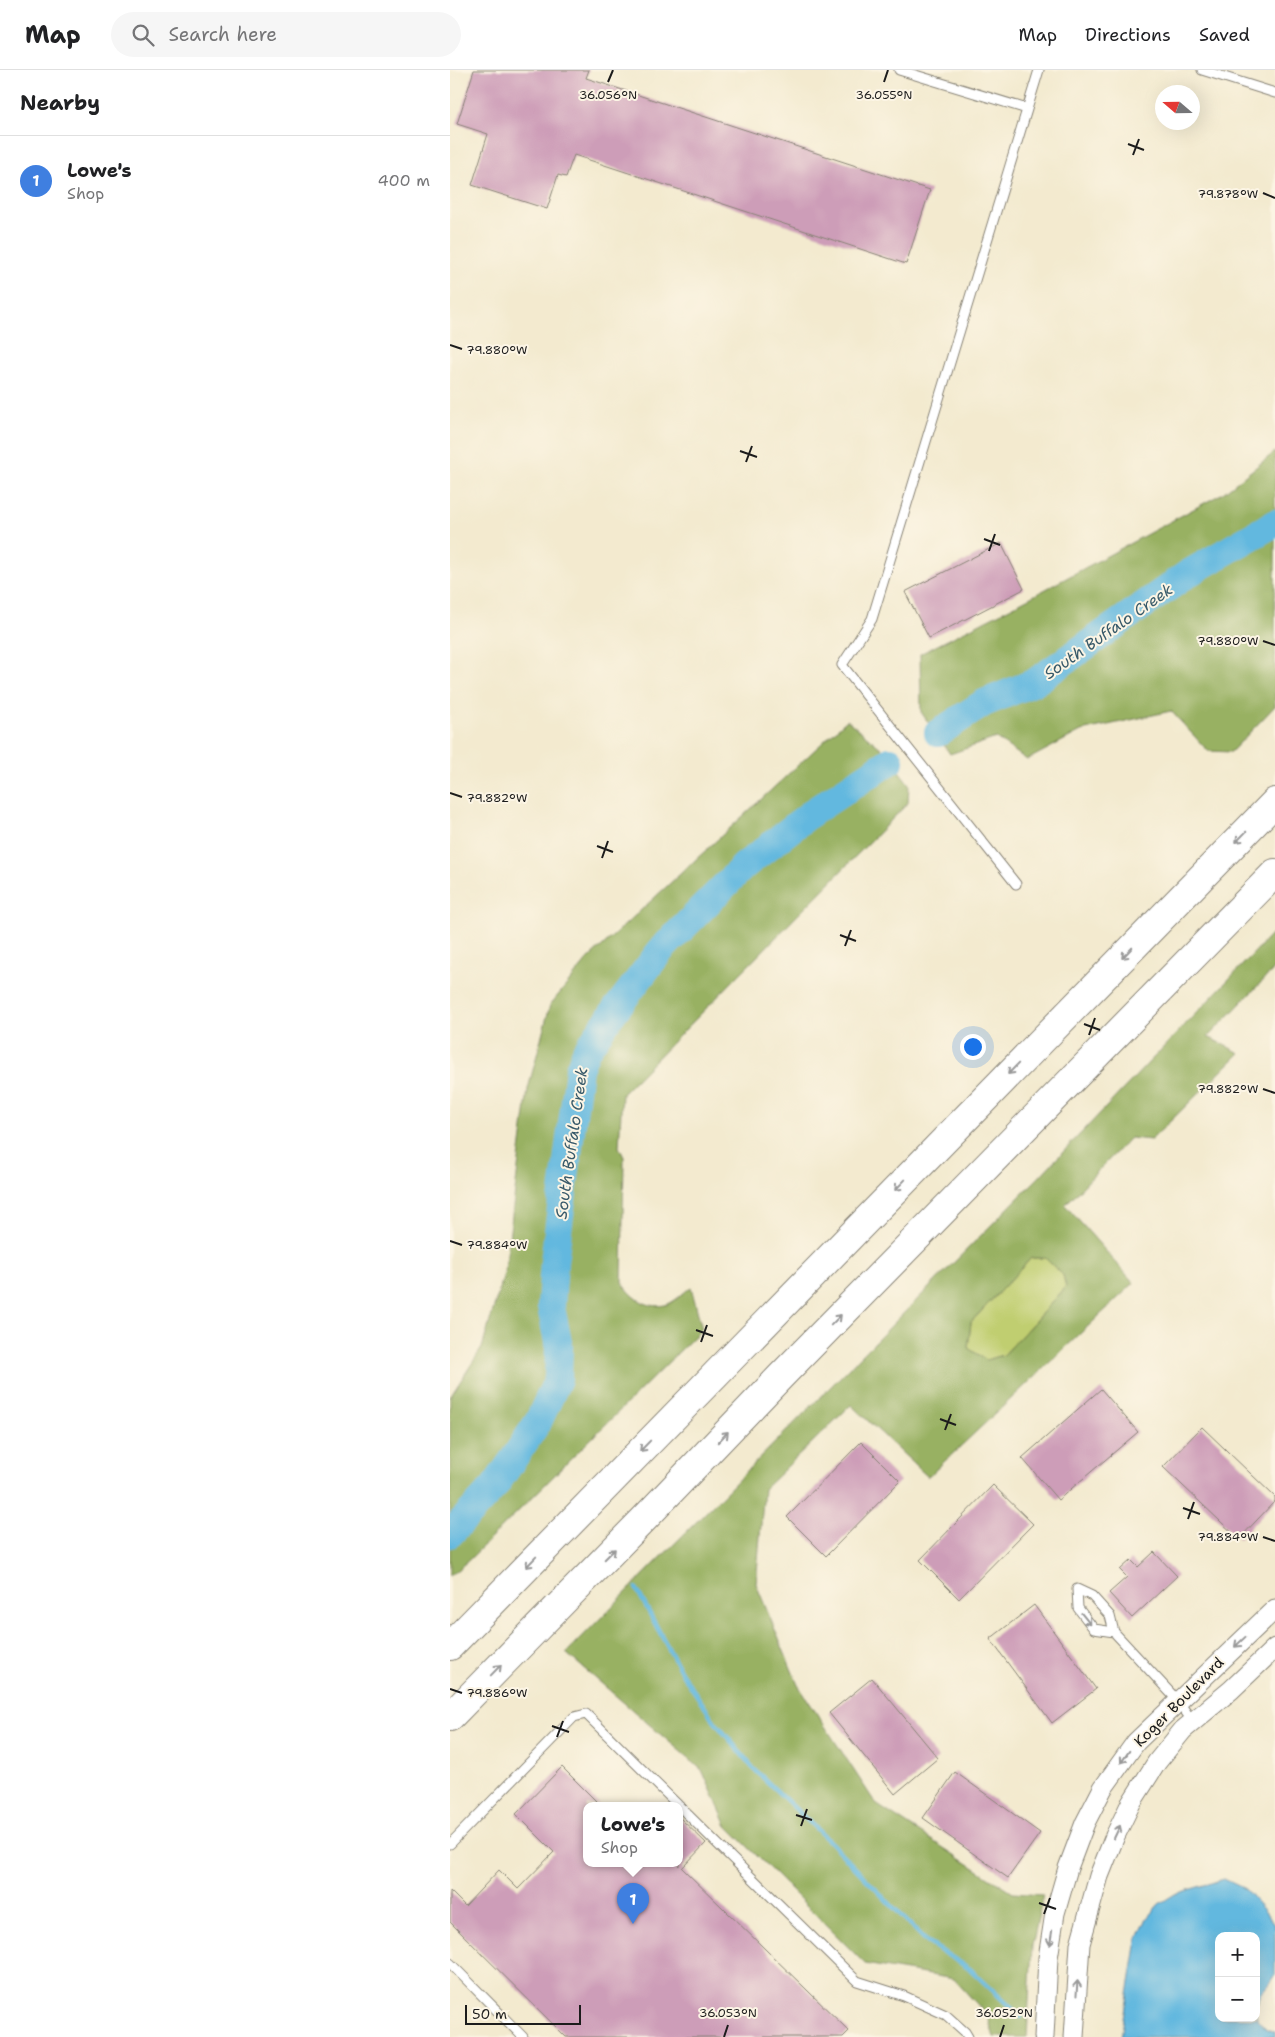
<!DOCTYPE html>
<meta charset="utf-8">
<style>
:root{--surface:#fff;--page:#f6f6f6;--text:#202124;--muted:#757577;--line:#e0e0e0;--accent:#b45309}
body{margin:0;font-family:"Shantell Sans",sans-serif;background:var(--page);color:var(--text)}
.controls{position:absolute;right:15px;bottom:15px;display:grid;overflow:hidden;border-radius:10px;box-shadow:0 5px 20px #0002}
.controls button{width:45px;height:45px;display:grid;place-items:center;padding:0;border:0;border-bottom:1px solid var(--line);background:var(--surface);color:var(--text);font:25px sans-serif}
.compass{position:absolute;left:705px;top:15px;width:45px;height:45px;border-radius:50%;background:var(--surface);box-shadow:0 5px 20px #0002;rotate:290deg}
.scale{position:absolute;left:15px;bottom:12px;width:116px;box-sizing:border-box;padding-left:5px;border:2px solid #1c1c1c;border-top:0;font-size:14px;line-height:18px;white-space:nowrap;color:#1c1c1c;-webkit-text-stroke:4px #fcf5e5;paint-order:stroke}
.you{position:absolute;left:522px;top:976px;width:18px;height:18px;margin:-12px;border:4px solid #fff;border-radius:50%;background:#1a73e8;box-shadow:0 0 0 8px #1a73e833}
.badge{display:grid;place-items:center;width:32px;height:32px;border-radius:50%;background:var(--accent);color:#fff;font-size:16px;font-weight:700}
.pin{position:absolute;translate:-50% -41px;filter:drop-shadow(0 1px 2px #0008)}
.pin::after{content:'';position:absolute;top:26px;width:18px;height:15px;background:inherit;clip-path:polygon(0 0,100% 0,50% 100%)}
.popup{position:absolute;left:133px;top:1732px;width:100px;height:65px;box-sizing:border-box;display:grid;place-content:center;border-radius:10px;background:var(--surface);filter:drop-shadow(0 1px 4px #0005);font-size:16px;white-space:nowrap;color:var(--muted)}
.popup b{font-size:19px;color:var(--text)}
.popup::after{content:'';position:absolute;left:50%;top:100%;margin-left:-10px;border:10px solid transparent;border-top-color:var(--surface)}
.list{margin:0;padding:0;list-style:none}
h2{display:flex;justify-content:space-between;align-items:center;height:65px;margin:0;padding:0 20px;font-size:21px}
h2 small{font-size:16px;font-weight:400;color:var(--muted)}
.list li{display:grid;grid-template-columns:32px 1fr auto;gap:15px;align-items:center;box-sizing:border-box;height:90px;padding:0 20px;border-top:1px solid var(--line)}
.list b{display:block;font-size:19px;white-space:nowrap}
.list p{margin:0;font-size:16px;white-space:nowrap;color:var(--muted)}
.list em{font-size:16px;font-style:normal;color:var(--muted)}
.icon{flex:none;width:28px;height:28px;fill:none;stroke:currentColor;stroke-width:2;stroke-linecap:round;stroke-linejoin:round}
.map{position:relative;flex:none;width:825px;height:1967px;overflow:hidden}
header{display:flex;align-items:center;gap:30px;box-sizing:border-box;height:70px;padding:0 25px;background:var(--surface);border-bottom:1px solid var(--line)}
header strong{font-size:24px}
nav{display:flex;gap:28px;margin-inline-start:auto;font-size:18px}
.search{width:350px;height:45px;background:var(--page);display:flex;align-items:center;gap:12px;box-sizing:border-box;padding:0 18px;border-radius:28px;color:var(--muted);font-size:19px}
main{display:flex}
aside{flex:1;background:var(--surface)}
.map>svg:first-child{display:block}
.green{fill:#c0ce70;stroke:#6e7546}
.forest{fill:#98b162;stroke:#5a663f;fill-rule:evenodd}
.water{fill:#62b8df;stroke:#3f6a7e}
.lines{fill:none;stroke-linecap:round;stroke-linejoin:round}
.stream{stroke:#62b8df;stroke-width:4.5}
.river{stroke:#62b8df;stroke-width:28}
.building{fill:#cd9db8}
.lane-casing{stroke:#888376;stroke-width:11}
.street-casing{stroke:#888376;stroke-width:21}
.highway-casing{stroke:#888376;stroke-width:30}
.lane{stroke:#fff;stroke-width:9}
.street{stroke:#fff;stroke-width:19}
.highway{stroke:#fff;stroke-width:28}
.oneway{stroke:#999}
.ticks{fill:none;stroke:#1c1c1c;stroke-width:2}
.labels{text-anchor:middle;stroke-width:4;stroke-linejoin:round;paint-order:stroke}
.street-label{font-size:15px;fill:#1c1c1c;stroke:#fcf5e5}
.water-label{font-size:16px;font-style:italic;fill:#385a6a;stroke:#fcf5e5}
.ticks-label{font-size:12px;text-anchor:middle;fill:#1c1c1c;stroke:#fcf5e5;stroke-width:4;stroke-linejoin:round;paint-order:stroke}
</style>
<header>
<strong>Map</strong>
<div class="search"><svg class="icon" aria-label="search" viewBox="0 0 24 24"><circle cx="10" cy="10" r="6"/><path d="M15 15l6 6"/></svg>Search here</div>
<nav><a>Map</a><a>Directions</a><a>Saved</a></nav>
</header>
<main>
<aside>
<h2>Nearby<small></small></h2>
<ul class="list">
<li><span class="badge" style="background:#3f7fe0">1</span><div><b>Lowe's</b><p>Shop</p></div><em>400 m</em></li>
</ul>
</aside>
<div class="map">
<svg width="825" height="1967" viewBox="0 0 825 1967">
<rect width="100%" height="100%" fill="#fcf5e5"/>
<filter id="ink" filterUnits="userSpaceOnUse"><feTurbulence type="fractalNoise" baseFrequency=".02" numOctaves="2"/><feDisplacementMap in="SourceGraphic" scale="10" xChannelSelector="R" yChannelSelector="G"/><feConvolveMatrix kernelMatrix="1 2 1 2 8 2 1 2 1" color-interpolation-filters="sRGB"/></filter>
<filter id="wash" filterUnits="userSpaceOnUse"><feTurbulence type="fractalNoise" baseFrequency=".0096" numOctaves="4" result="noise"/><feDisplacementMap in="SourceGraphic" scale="20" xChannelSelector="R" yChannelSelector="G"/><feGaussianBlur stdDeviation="1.12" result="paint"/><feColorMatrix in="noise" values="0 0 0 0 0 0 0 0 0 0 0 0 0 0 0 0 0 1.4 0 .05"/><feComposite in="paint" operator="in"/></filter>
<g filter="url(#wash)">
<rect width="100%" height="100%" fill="#f3eacf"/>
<path class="green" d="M581 1188H595L613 1205 616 1217 554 1285 536 1290 518 1278 521 1252Z"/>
<path class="forest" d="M825 382V636L781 682 758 681 721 641 631 661 577 690 546 668 500 684 471 642 470 584 585 525 773 423Z
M397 650 432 679 459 714 458 733 172 1024 169 1077 174 1087 172 1212C182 1227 196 1239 215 1235 224 1233 234 1222 241 1217L252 1259 20 1489 0 1506V1327L32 1278 55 1200 78 1019 100 935 138 889Z
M825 861V898L758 967 790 983 701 1070 680 1068 615 1135 684 1213 478 1407 401 1335 314 1419 306 1514 348 1615 426 1734 563 1823 593 1825 582 1876 577 1967H544L537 1945 504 1909 415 1894 277 1756 252 1700 116 1583 589 1107ZM581 1188H595L613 1205 616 1217 554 1285 536 1290 518 1278 521 1252Z"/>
<path class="water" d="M774 1809 795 1819 813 1839 825 1855V1906L812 1922 806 1936V1866H769V1948H806V1940L807 1950 817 1959 825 1962V1967H671L687 1870 697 1848 709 1834 725 1824Z"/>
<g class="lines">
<path class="stream" d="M186 1518 231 1602 265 1652 303 1698 382 1774 477 1872 520 1899 571 1947"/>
<path class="river" d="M488 663 534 633 585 612 739 503 825 453
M0 1464 44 1417 64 1388 88 1352 108 1309 109 1277 101 1237 104 1192 129 999 136 981 160 947 211 880 294 796 364 741 440 691"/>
</g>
<g id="blocks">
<path class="building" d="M24 0H139L136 8 480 120 456 194 124 85 116 107 108 105 97 139 22 115 38 64 7 54Z
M551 473 574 519 479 568 455 522Z
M651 1319 688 1362 608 1430 572 1388Z
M752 1357 825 1427V1431L789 1469 713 1397Z
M411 1372 450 1411 376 1486 337 1447Z
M543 1415 583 1454 509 1529 470 1490Z
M704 1482 727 1506 682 1548 659 1523 677 1507 670 1500 681 1490 688 1497Z
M584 1535 646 1619 602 1653 540 1569Z
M422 1608 488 1688 445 1724 379 1643Z
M112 1697 150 1735H137V1793H226L229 1796V1747L256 1773 232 1798 399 1961 393 1967H116L0 1852V1821L15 1836 49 1800 68 1819 104 1782 66 1744Z
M505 1702 590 1763 558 1808 473 1748Z"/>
</g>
</g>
<g filter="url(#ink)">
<use href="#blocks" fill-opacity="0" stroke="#888376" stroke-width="1"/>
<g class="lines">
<defs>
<path id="lane" d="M449 0 577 39
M752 0 825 23
M566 814 392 595 422 549 589 0
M664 1562 644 1559 628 1538 627 1519 642 1526 660 1546 664 1562 728 1631 743 1652
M229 1736 407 1911 454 1926 496 1945 515 1962 518 1967
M0 1774 124 1647 136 1644 228 1735
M0 1893 73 1967"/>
<path id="street" d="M594 1967 598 1888 605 1843 618 1798 635 1753 653 1718 686 1672 825 1539
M624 1967 630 1874 649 1806 665 1766 681 1733 707 1692 733 1660 781 1620 825 1578"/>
<path id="highway" d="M0 1576 825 732
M0 1647 195 1448 331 1306 825 803"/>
</defs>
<use href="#lane" class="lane-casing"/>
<use href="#street" class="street-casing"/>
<use href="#highway" class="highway-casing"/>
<use href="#lane" class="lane"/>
<use href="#street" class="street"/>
<use href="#highway" class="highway"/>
</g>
<defs><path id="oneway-shaft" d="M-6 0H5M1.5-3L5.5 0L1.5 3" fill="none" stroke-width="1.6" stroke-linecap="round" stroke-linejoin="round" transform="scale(1.25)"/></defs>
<g class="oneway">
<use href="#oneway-shaft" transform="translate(791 767) rotate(134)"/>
<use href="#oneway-shaft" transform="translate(677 883) rotate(134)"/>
<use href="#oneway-shaft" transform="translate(563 999) rotate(134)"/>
<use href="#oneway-shaft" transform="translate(450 1115) rotate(134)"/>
<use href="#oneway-shaft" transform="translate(386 1250) rotate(-46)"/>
<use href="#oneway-shaft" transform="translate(273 1367) rotate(-46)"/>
<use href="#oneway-shaft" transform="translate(195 1376) rotate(134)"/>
<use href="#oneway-shaft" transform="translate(160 1484) rotate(-45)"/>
<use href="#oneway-shaft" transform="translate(81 1492) rotate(134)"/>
<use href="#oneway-shaft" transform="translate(636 1549) rotate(51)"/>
<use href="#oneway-shaft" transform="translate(790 1572) rotate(137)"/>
<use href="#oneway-shaft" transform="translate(46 1600) rotate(-46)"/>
<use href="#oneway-shaft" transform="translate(675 1687) rotate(125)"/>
<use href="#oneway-shaft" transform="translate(667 1762) rotate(-65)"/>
<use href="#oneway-shaft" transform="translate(601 1868) rotate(99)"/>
<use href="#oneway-shaft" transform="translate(627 1918) rotate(-86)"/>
</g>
</g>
<path class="ticks" d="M158 12 163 0M434 12 438 0M678 74 694 80M683 85 689 69M813 123 825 128M0 275 12 279M290 381 307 387M296 392 302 376M534 469 550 475M539 481 545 464M813 571 825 575M0 723 12 727M147 776 163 782M152 788 158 771M390 865 406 871M395 876 401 860M634 954 650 960M639 965 645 948M813 1019 825 1023M0 1171 12 1175M246 1260 263 1266M251 1272 257 1255M490 1349 506 1355M495 1360 501 1344M733 1438 750 1444M738 1449 744 1432M813 1467 825 1471M0 1619 12 1623M102 1656 119 1662M107 1667 113 1651M346 1745 362 1750M351 1756 357 1739M589 1833 606 1839M594 1844 600 1828M274 1967 278 1955M550 1967 554 1955"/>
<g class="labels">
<g class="street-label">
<text transform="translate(729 1632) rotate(-45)" y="5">Koger Boulevard</text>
</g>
<g class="water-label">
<text transform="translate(658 561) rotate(-35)" y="6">South Buffalo Creek</text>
<text transform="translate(121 1073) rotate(-82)" y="6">South Buffalo Creek</text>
</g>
</g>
<g class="ticks-label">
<text x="158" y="29">36.056°N</text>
<text x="434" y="29">36.055°N</text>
<text x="778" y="128">79.878°W</text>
<text x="47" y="284">79.880°W</text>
<text x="778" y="575">79.880°W</text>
<text x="47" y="732">79.882°W</text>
<text x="778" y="1023">79.882°W</text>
<text x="47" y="1179">79.884°W</text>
<text x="778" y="1471">79.884°W</text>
<text x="47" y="1627">79.886°W</text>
<text x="278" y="1947">36.053°N</text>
<text x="554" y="1947">36.052°N</text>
</g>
</svg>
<div class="controls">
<button>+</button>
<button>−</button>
</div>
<svg class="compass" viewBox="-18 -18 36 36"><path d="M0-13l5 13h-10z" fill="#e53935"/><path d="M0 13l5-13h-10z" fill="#757577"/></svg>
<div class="scale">50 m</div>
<div class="you"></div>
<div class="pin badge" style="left:183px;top:1854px;background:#3f7fe0">1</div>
<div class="popup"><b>Lowe's</b>Shop</div>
</div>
</main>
